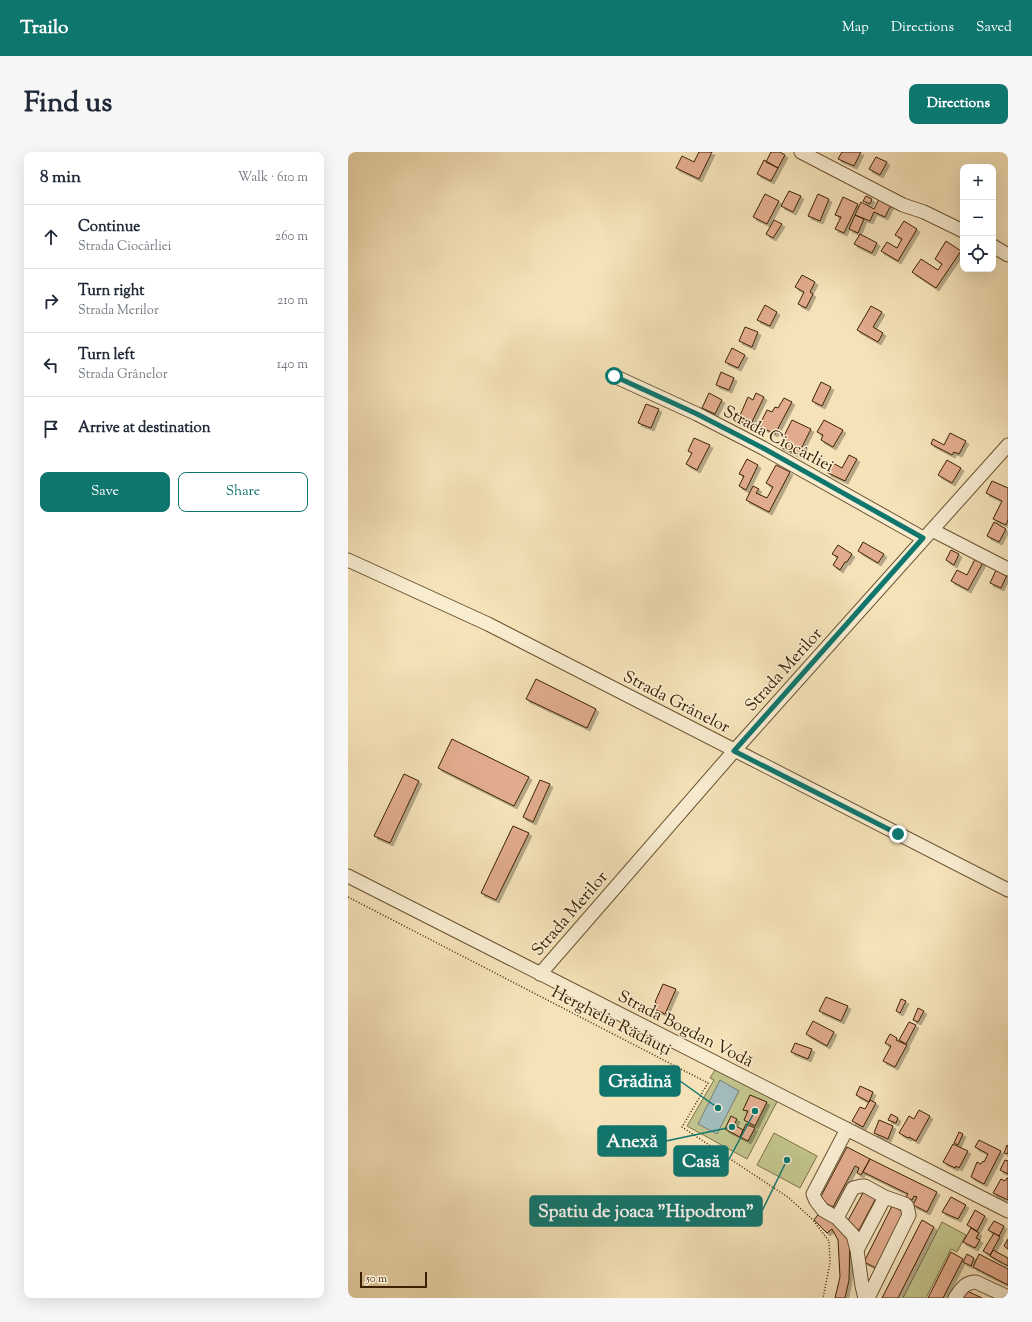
<!DOCTYPE html>
<meta charset="utf-8">
<style>
:root{--surface:#fff;--page:#f6f6f7;--text:#1f2937;--muted:#747a83;--line:#e0e1e3;--accent:#0f766e}
body{margin:0;font-family:"Sorts Mill Goudy",serif;background:var(--page);color:var(--text)}
.controls{position:absolute;right:12px;top:12px;display:grid;overflow:hidden;border-radius:8px;box-shadow:0 4px 16px #0002}
.controls button{width:36px;height:36px;display:grid;place-items:center;padding:0;border:0;border-bottom:1px solid var(--line);background:var(--surface);color:var(--text);font:20px sans-serif}
.scale{position:absolute;left:12px;bottom:10px;width:67px;box-sizing:border-box;padding-left:4px;border:2px solid #3c2201;border-top:0;font-size:11px;line-height:14px;white-space:nowrap;color:#3c2201;-webkit-text-stroke:3px #f8ecd1;paint-order:stroke}
.stop{position:absolute;width:12px;height:12px;margin:-9px;border:3px solid #0f766e;border-radius:50%;background:#fff}
.stop.end{background:#0f766e;border-color:#fff;box-shadow:0 1px 4px #0008}
.list{margin:0;padding:0;list-style:none}
h2{display:flex;justify-content:space-between;align-items:center;height:52px;margin:0;padding:0 16px;font-size:17px}
h2 small{font-size:13px;font-weight:400;color:var(--muted)}
.list li{display:grid;grid-template-columns:26px 1fr auto;gap:12px;align-items:center;box-sizing:border-box;height:64px;padding:0 16px;border-top:1px solid var(--line)}
.list b{display:block;font-size:15px;white-space:nowrap}
.list p{margin:0;font-size:13px;white-space:nowrap;color:var(--muted)}
.list em{font-size:13px;font-style:normal;color:var(--muted)}
.actions{display:flex;gap:8px;padding:12px 16px}
.actions a{flex:1;padding:9px 0;border:1px solid var(--accent);border-radius:8px;text-align:center;font-size:14px;color:var(--accent)}
.actions .main{background:var(--accent);color:#fff}
.icon{flex:none;width:22px;height:22px;fill:none;stroke:currentColor;stroke-width:2;stroke-linecap:round;stroke-linejoin:round}
.map{position:relative;flex:none;width:660px;height:1146px;overflow:hidden;border-radius:8px}
header{display:flex;align-items:center;gap:24px;box-sizing:border-box;height:56px;padding:0 20px;background:var(--accent);color:#fff}
header strong{font-size:19px}
nav{display:flex;gap:22px;margin-inline-start:auto;font-size:14px}
.intro{display:flex;align-items:center;justify-content:space-between;box-sizing:border-box;height:96px;padding:0 24px}
h1{margin:0;font-size:28px}
.button{padding:10px 18px;border-radius:8px;background:var(--accent);color:#fff;font-size:14px;font-weight:700}
main{display:flex;gap:24px;padding:0 24px}
aside{flex:1;background:var(--surface);border-radius:8px;box-shadow:0 4px 16px #0002}
.map>svg:first-child{display:block}
.green{fill:#c1c28b;stroke:#7e7246}
.water{fill:#a3babb;stroke:#7a7d71}
.building{fill:#e1ac8d;stroke:#3c2201;filter:url(#shadow)}
.lines{fill:none;stroke-linecap:round;stroke-linejoin:round}
.minor-casing{stroke:#6a522f;stroke-width:15}
.path{stroke:#3c2201;stroke-width:1.5;stroke-dasharray:1 2;stroke-linecap:butt}
.minor{stroke:#f8ecd1;stroke-width:13}
.route{stroke:#0f766e;stroke-width:5}
.labels{text-anchor:middle;stroke-width:3;stroke-linejoin:round;paint-order:stroke}
.street-label{font-size:17px;fill:#3c2201;stroke:#f8ecd1}
.leader{fill:none;stroke:#0f766e;stroke-width:1.5}
.callout-dot{fill:#0f766e;stroke:#f8ecd1;stroke-width:1.5}
.callout{fill:#0f766e;stroke:#0f766e;stroke-width:1.5}
.callout-label{font-size:18px;text-anchor:middle;font-weight:bold;fill:#fff}
</style>
<header>
<strong>Trailo</strong>
<nav><a>Map</a><a>Directions</a><a>Saved</a></nav>
</header>
<div class="intro"><h1>Find us</h1><a class="button">Directions</a></div>
<main>
<aside>
<h2>8 min<small>Walk · 610 m</small></h2>
<ul class="list">
<li><svg class="icon" aria-label="ahead" viewBox="0 0 24 24"><path d="M12 20V5M6 11l6-6 6 6"/></svg><div><b>Continue</b><p>Strada Ciocârliei</p></div><em>260 m</em></li>
<li><svg class="icon" aria-label="right" viewBox="0 0 24 24"><path d="M7 20v-9h11M14 6l5 5-5 5"/></svg><div><b>Turn right</b><p>Strada Merilor</p></div><em>210 m</em></li>
<li><svg class="icon" aria-label="left" viewBox="0 0 24 24"><path d="M17 20v-9H6M10 6l-5 5 5 5"/></svg><div><b>Turn left</b><p>Strada Grânelor</p></div><em>140 m</em></li>
<li><svg class="icon" aria-label="arrive" viewBox="0 0 24 24"><path d="M6 21V4h12l-3 4 3 4H6"/></svg><div><b>Arrive at destination</b></div></li>
</ul>
<div class="actions"><a class="main">Save</a><a>Share</a></div>
</aside>
<div class="map">
<svg width="660" height="1146" viewBox="0 0 660 1146">
<defs>
<filter id="shadow"><feDropShadow dx="3" dy="3" stdDeviation="0" flood-color="#0004"/></filter>
</defs>
<rect width="100%" height="100%" fill="#f5e2b8"/>
<filter id="stains"><feTurbulence type="fractalNoise" baseFrequency=".005" numOctaves="4"/><feColorMatrix values="0 0 0 0 .2 0 0 0 0 .09 0 0 0 0 .02 0 0 0 .5 -.17"/></filter>
<radialGradient id="worn" r=".72"><stop offset=".6" stop-color="#630" stop-opacity="0"/><stop offset="1" stop-color="#630" stop-opacity=".3"/></radialGradient>
<path class="green" d="M369 915 431 946 399 1007 339 974 366 928 362 926Z
M426 981 469 1004 452 1036 409 1013Z
M594 1070 618 1083 609 1100 603 1097 578 1146H555Z"/>
<path class="water" d="M372 928 391 939 369 982 350 972Z"/>
<path class="building" d="M351 0H364L351 27 328 16 334 4 346 10Z
M423 0H432L437 3 430 16 418 10Z
M494 0H513L506 14 490 7Z
M528 5 539 10 532 23 521 17Z
M416 8 430 16 423 29 409 22Z
M441 39 453 44 445 60 433 54Z
M417 42 431 49 419 72 405 65Z
M470 42 481 47 472 69 460 64Z
M518 44 524 47 522 52 515 49Z
M495 45 510 52 496 81 487 77 493 65 487 63Z
M531 47 543 53 537 65 526 60 522 69 507 63 513 50 526 57Z
M507 63 516 67 510 81 501 77Z
M426 68 434 72 425 86 418 82Z
M556 69 569 77 550 109 533 99 539 90 549 96 554 87 547 83Z
M512 82 529 91 524 101 506 92Z
M598 89 613 99 588 136 564 120 573 107 590 118 594 112 587 107Z
M454 123 467 130 462 140 465 142 458 156 450 152 456 140 447 135Z
M417 153 429 160 422 174 409 168Z
M523 154 534 160 525 175 535 181 530 190 509 178Z
M397 175 410 180 404 195 391 189Z
M384 196 397 203 390 216 377 210Z
M373 220 386 226 381 238 368 233Z
M473 230 483 235 474 254 464 249Z
M361 241 374 248 367 262 354 256Z
M408 241 416 245 402 274 390 268 400 245 405 248Z
M436 246 444 250 427 282 411 274 419 258 424 260 427 255 430 256Z
M298 252 311 257 303 276 290 271Z
M444 268 463 277 450 303 431 294Z
M476 268 495 278 485 295 473 288 475 283 469 280Z
M602 281 618 289 611 302 606 300 604 303 583 292 585 287 596 293Z
M346 286 362 293 349 318 338 312 344 301 340 299Z
M501 303 509 307 497 329 480 321 485 311 494 316Z
M399 307 410 313 398 338 391 334 396 324 391 322Z
M599 308 613 316 604 331 590 323Z
M428 313 442 320 421 360 398 348 405 334 411 337 408 341 419 346 425 335 418 331Z
M644 329 660 336V368L658 373 645 367 654 349 638 341Z
M646 370 658 377 651 390 639 384Z
M515 390 536 402 530 411 510 399Z
M490 393 504 402 499 410H497L492 418 485 413 490 405 484 402Z
M603 398 611 402 606 413 598 408Z
M629 403 637 407 620 438 603 429 609 418 619 423Z
M650 414 660 421 653 436 642 431Z
M188 527 248 557 239 576 178 547Z
M104 587 181 625 166 654 90 616Z
M56 622 71 629 42 691 26 684Z
M192 628 202 632 185 670 175 665Z
M165 674 181 681 148 748 133 741Z
M315 832 328 837 317 862 306 857 309 852 307 850Z
M478 845 500 854 493 869 471 859Z
M553 847 558 849 552 861 548 859Z
M570 856 576 859 570 870 565 868Z
M465 869 486 880 479 894 458 882Z
M561 870 568 873 558 892 551 888Z
M542 882 549 886 548 888 559 893 547 915 535 909 543 894 537 891Z
M447 891 464 897 460 907 443 900Z
M512 934 525 940 521 950 508 943Z
M402 943 419 950 407 974 396 968 400 959 395 958Z
M522 948 528 951 515 975 504 969 512 955 517 957Z
M571 958 582 964 568 989 561 985 560 986 551 981 561 964 566 967Z
M543 962 550 966 548 971 540 968Z
M383 964 389 967 386 973 395 978 392 985 377 977Z
M531 968 545 974 540 987 526 981Z
M398 972 407 976 400 989 392 985Z
M611 980 615 982 610 993 606 991Z
M631 988 653 999 636 1032 623 1025 629 1010 633 1012 635 1009 636 1010 640 1002 627 995Z
M605 992 620 999 611 1016 608 1014 607 1016 595 1010Z
M659 993 660 994V1000L659 1002 656 1001Z
M499 995 522 1007 513 1023 509 1021 511 1016 507 1014 485 1055 471 1048Z
M522 1007 589 1040 579 1060 565 1053 569 1045 566 1044 564 1048 558 1045 560 1042 515 1020Z
M657 1008 660 1009V1022L652 1018Z
M659 1026H660V1048L645 1041 653 1027 657 1029Z
M516 1039 528 1046 511 1078 498 1072Z
M603 1045 618 1053 610 1067 594 1060Z
M544 1054 556 1060 528 1116 516 1110Z
M627 1058 637 1064 629 1079 619 1073Z
M472 1060 493 1076 502 1087 501 1128 497 1146H487L492 1125 490 1088 484 1077 479 1081 466 1068Z
M574 1068 586 1075 550 1146H534Z
M646 1069 656 1074 651 1084 640 1078Z
M623 1076 631 1081 628 1086 632 1088 627 1096 615 1090Z
M646 1081 652 1085 642 1103 635 1099Z
M660 1087V1097L656 1094Z
M645 1098 660 1106V1114L642 1104Z
M603 1100 615 1107 595 1146H580Z
M619 1102 626 1106 623 1114 615 1110Z
M631 1102 660 1117V1133L625 1115Z
M615 1137 634 1146H611Z"/>
<g class="lines">
<defs>
<path id="minor" d="M453 0 555 53 576 60 615 79
M645 94 660 103
M266 224 349 262 415 296 575 386
M584 378 660 417
M0 408 140 472 660 738
M0 724 660 1059
M192 822 386 599 660 293
M499 977 465 1042 468 1049 475 1058 489 1066 505 1083 509 1098 514 1134 517 1146
M489 1066 505 1036 513 1034H517L537 1045 557 1052 559 1054 561 1063 520 1146
M509 1098 537 1045
M607 1146C613 1137 617 1130 628 1130L660 1145"/>
</defs>
<use href="#minor" class="minor-casing"/>
<path class="path" d="M0 745 360 931 334 975 441 1046 464 1067 481 1089 482 1111 475 1146"/>
<use href="#minor" class="minor"/>
</g>
<g class="lines">
<path class="route" d="M266 224 349 262 415 296 575 386 386 599 550 682"/>
</g>
<g class="labels">
<g class="street-label">
<text transform="translate(431 286) rotate(28)" y="6">Strada Ciocârliei</text>
<text transform="translate(435 517) rotate(-48)" y="6">Strada Merilor</text>
<text transform="translate(329 549) rotate(27)" y="6">Strada Grânelor</text>
<text transform="translate(221 761) rotate(-49)" y="6">Strada Merilor</text>
<text transform="translate(264 868) rotate(27)" y="6">Herghelia Rădăuți</text>
<text transform="translate(338 876) rotate(27)" y="6">Strada Bogdan Vodă</text>
</g>
</g>
<path class="leader" d="M370 956L332 929M384 975L318 989M407 959L380 1009M439 1008L414 1059"/>
<g class="callout-dot">
<circle cx="370" cy="956" r="4"/>
<circle cx="384" cy="975" r="4"/>
<circle cx="407" cy="959" r="4"/>
<circle cx="439" cy="1008" r="4"/>
</g>
<g class="callout">
<rect x="252" y="914" width="80" height="30" rx="4"/>
<rect x="250" y="974" width="68" height="30" rx="4"/>
<rect x="326" y="994" width="54" height="30" rx="4"/>
<rect x="182" y="1044" width="232" height="30" rx="4"/>
</g>
<g class="callout-label">
<text x="292" y="935">Grădină</text>
<text x="284" y="995">Anexă</text>
<text x="353" y="1015">Casă</text>
<text x="298" y="1065">Spatiu de joaca "Hipodrom"</text>
</g>
<rect width="100%" height="100%" filter="url(#stains)"/>
<rect width="100%" height="100%" fill="url(#worn)"/>
</svg>
<div class="controls">
<button>+</button>
<button>−</button>
<button><svg class="icon" aria-label="locate" viewBox="0 0 24 24"><circle cx="12" cy="12" r="6"/><path d="M12 2v4M12 18v4M2 12h4M18 12h4"/></svg></button>
</div>
<div class="scale">50 m</div>
<div class="stop" style="left:266px;top:224px"></div>
<div class="stop end" style="left:550px;top:682px"></div>
</div>
</main>
